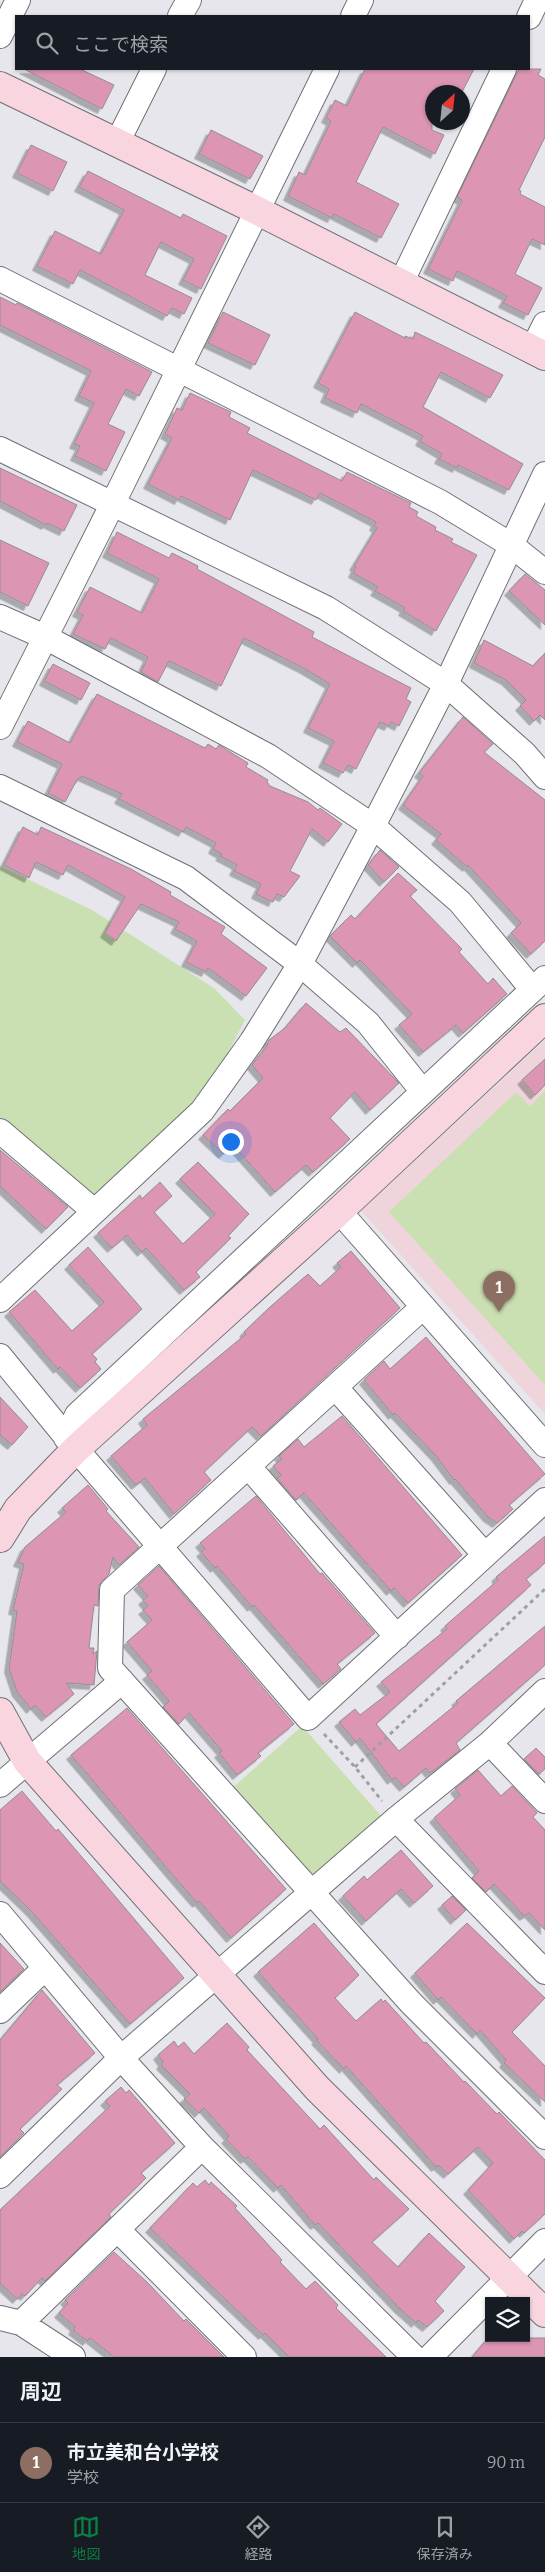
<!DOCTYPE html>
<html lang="ja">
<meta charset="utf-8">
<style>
:root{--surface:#171b24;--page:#242831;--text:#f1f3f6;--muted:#9ea1a6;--line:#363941;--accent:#0b8043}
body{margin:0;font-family:Bitter,"Noto Sans JP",serif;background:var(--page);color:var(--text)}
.controls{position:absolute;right:15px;bottom:15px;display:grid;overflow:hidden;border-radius:0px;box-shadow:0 1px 4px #0004}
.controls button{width:45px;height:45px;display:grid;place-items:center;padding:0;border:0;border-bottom:1px solid var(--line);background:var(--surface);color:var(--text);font:25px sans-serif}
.compass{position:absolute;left:425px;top:85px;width:45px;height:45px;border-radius:50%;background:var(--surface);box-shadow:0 1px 4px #0004;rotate:27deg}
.you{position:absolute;left:230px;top:1141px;width:18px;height:18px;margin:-12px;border:4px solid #fff;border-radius:50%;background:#1a73e8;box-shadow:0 0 0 8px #1a73e833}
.badge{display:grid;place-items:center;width:32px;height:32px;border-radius:50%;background:var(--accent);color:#fff;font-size:16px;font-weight:700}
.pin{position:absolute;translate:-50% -41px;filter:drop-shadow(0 1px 2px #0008)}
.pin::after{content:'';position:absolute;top:26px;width:18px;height:15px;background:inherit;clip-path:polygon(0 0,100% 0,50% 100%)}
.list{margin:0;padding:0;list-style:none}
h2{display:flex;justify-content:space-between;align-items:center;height:65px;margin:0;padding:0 20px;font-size:21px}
h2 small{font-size:16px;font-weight:400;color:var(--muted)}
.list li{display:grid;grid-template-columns:32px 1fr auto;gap:15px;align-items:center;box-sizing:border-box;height:80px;padding:0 20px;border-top:1px solid var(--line)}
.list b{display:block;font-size:19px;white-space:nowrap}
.list p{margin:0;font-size:16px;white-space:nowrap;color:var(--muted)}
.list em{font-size:16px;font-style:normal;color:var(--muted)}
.icon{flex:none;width:28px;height:28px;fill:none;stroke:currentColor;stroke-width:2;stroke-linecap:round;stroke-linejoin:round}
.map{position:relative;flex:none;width:545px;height:2357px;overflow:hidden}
.search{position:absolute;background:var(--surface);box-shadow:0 1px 4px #0004;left:15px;right:15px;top:15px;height:55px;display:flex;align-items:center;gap:12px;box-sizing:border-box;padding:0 18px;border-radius:0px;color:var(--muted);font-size:19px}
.sheet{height:145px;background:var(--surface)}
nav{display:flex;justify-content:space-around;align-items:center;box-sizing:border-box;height:70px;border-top:1px solid var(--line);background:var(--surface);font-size:14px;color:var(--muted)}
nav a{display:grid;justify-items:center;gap:2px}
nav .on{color:var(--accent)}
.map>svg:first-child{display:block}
.education{fill:#efd5db}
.green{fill:#cbe0b2}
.building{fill:#dc95b3;stroke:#948e91;filter:url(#shadow)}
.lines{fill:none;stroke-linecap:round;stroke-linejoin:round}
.street-casing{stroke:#707076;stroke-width:26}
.secondary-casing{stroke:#707076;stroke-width:30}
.path{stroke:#a0a0a4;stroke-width:3;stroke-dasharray:4 4;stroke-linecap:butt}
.street{stroke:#fff;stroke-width:24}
.secondary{stroke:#f8d5df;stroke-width:28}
</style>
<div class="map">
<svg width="545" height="2357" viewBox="0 0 545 2357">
<defs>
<filter id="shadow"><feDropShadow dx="-4.5" dy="4.5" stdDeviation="0" flood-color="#0004"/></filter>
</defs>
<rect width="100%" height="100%" fill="#e6e6ec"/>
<path class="education" d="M545 1040V1414L361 1211Z"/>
<path class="green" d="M0 866 92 910 214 988 245 1020 211 1086 93 1198 0 1118Z
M545 1091V1385L389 1212 516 1092 530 1106Z
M302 1726 383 1818 310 1881 230 1790Z"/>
<path class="building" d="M24 69H80L114 85 102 109Z
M365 69H474L462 92H432V130L444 135 435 154 383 127 356 182 399 204 381 238 334 214 332 218 288 196 299 172 305 175 331 121 326 118 335 100 347 106Z
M519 69H541L538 75 545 79V137L519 190 521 191 520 194 545 207V245L532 239 515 274 542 288 528 315 503 303 507 296 457 271 453 281 428 269 462 200 457 197Z
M211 130 263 156 250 179 199 154Z
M31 145 67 162 53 191 17 173Z
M88 171 181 218 183 214 227 236 201 289 183 280 194 259 161 242 145 275 192 298 184 314 172 308 167 316 80 270 73 284 37 266 55 231 101 254 124 210 79 187Z
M0 297 16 305 17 303 152 372 139 396 126 389 108 424 125 432 106 471 75 456 80 446 74 444 94 403 79 396 91 371 0 325Z
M223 312 270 335 255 365 208 343Z
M355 312 405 338V336L413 339 415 332 503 375 490 398 441 372 423 407 523 464 509 490 458 465 457 468 439 459 442 454 420 441 423 436 361 404 357 413 325 398 329 389 318 383Z
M190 393 231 412 229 417 250 428 247 433 308 464 342 481 347 472 411 503 409 507 418 512 416 516 436 527 435 530 453 539 451 542 477 555 436 631 403 611 405 608 375 591 378 587 353 573 356 567 354 566 377 528 374 526 376 522 320 493 316 500 253 470 230 520 181 496 179 500 148 484 172 438 165 434 177 408 182 410Z
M0 468 77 505 64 531 47 523 46 525 0 501Z
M117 532 169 558 172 553 198 566 197 569 314 632 312 637 411 688 406 699 411 702 399 726 391 722 389 726 380 722 356 769 348 765 343 773 323 763 334 741 308 728 330 684 305 669 244 638 221 686 169 661 158 682 141 672 148 657 111 638 105 649 73 634 83 615 77 612 90 587 142 613 159 579 107 553Z
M0 540 49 563 28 606 0 592Z
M525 574 545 590V625L509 591Z
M484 640 533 666 545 653V720L540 715 534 721 520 706 526 700 506 680 474 663Z
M53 664 90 683 81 700 44 681Z
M97 694 205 748 208 744 216 749 219 745 222 747 248 763 246 767 268 780 267 782 270 786 308 802 318 810 320 808 342 824 328 842 312 829 290 871 300 876 284 897 277 894 273 902 256 894 261 884 234 871 237 865 220 856 222 854 213 849 216 843 186 827 183 832 119 799 122 794 82 776 80 779 78 778 65 802 48 793 62 764 17 742 28 721 70 743Z
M463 717 493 744 484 752 545 800V941L531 954 511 933 521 923 468 865 467 867 436 840 441 834 403 805 423 776 419 773Z
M23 827 38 835 41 827 131 869 171 892 170 895 225 927 221 934 267 968 246 996 208 968 206 972 186 962 197 941 175 929 179 922 141 904 116 941 105 933 125 897 68 865 63 875 36 862 29 878 4 865Z
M380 850 399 867 384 882 368 865Z
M398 873 417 890 410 896 462 949 459 952 488 984 493 978 507 994 463 1033 456 1025 423 1052 399 1025 412 1014 360 960 357 963 330 936 351 915 355 919Z
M306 1003 340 1032 346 1028 399 1083 370 1110 355 1092 330 1118 350 1139 313 1172 306 1165 275 1192 233 1145 223 1154 203 1135 228 1109 230 1111 263 1078 252 1065 267 1046 269 1040 285 1028Z
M545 1059V1085L535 1095 522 1080Z
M0 1150 68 1207 46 1229 0 1186Z
M198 1162 249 1214 228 1236 231 1238 196 1272 200 1277 184 1290 146 1248 142 1252 127 1235 112 1248 98 1233 140 1195 142 1199 160 1182 172 1196 154 1212 183 1244 215 1214 180 1179Z
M88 1247 142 1309 92 1354 97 1359 95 1362 101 1369 80 1388 60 1367 58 1369 9 1312 35 1290 72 1331 104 1302 69 1265Z
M351 1251 400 1308 261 1436 252 1427 204 1472 211 1480 174 1514 145 1478 136 1485 111 1456 147 1425 143 1419 246 1334 244 1332 270 1307 308 1274 320 1286 341 1267 337 1263Z
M426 1337 545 1474 509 1505 513 1509 497 1523 488 1517 455 1479 454 1480 436 1456 395 1413 393 1415 364 1380 384 1361 390 1369Z
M0 1397 28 1427 12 1445 0 1435Z
M342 1416 462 1555 408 1603 394 1588 391 1591 304 1493 296 1500 277 1478 281 1475 273 1466 282 1459 279 1456 298 1439 304 1447Z
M88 1485 108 1509 106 1511 139 1547 119 1565 113 1557 109 1574 99 1585 98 1606 94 1605 89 1648H94L93 1654 97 1651 94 1685 66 1683 74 1694 46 1717 35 1705 31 1709 17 1692 9 1668 17 1611 13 1610 24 1564 18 1562 25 1547 66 1512 62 1508Z
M256 1496 320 1574 322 1573 375 1633 337 1664 341 1669 323 1684 254 1605 252 1607 217 1566 215 1568 201 1552 205 1549 200 1543Z
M545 1536V1563L526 1579 531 1585 376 1724 399 1751 458 1703 456 1701 545 1626V1665L456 1743 460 1750 437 1768 430 1773 426 1768 404 1787 395 1777 392 1780 360 1738 356 1742 339 1722 355 1709 360 1715 390 1692 381 1682 447 1629 445 1626 498 1580 496 1577Z
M159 1566 294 1724 258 1753 261 1756 237 1775 219 1753 222 1751 189 1713 179 1724 163 1707 169 1701 147 1675 152 1671 127 1642 152 1620 143 1610 148 1606 143 1600 148 1596 138 1585Z
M127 1708 286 1889 231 1938 199 1901 197 1903 171 1873 71 1755Z
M536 1748 545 1757V1769L539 1774 524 1759Z
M478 1770 501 1796 512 1786 537 1813 533 1817 545 1830V1930L529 1913 524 1916 494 1884 486 1892 472 1878 479 1871 434 1818 460 1795 455 1789Z
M22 1791 56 1831 58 1829 93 1870 184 1978 130 2024 31 1911 0 1881V1810Z
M401 1850 433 1886 414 1903 401 1889 366 1921 343 1896 364 1876 367 1880Z
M452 1896 466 1910 455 1920 442 1905Z
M314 1923 359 1975 335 1998 356 2021 381 1999 383 2002 385 2000 424 2043 426 2042 464 2082 465 2081 497 2114 499 2112 545 2160V2214L524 2233 522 2231 514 2239 468 2190 493 2163 478 2147 448 2174 438 2165 436 2167 346 2066 344 2069 316 2040 318 2039 258 1972Z
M467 1923 545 1998 512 2032 545 2066V2102L504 2063 506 2060 480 2030 477 2034 441 1997 438 2000 415 1973Z
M0 1943 24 1969 0 1992Z
M42 1990 95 2053 57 2085 62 2089 20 2129 24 2133 0 2157V2040Z
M227 2023 249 2047 247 2050 320 2129 324 2125 374 2180 376 2177 409 2209 372 2242 398 2267 429 2233 465 2267 435 2301 444 2311 427 2327 418 2320 416 2323 399 2308 318 2223 315 2225 281 2185 278 2188 248 2157 245 2159 226 2139 229 2136 204 2108 199 2113 184 2099 190 2094 161 2065 163 2062 158 2055 174 2041 178 2047 184 2042 194 2054Z
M121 2087 126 2093 129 2090 175 2143 141 2173 146 2178 109 2214 111 2217 45 2281 42 2278 25 2296 22 2294 17 2299 0 2283V2210L110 2106 105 2101Z
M205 2180 209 2185 211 2182 237 2206 235 2208 282 2260 280 2262 306 2289 315 2281 338 2305 336 2308 386 2357H289L265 2333 263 2335 150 2228 193 2183 197 2187Z
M114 2252 148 2283 184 2321 186 2319 224 2357H114L90 2338 87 2341 73 2330 75 2327 59 2313 68 2303 65 2300Z
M488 2338H545V2357H472Z"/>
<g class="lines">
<defs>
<path id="street" d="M180 16 189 0
M353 16 361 0
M529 17 537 0
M0 36 18 0
M117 143 154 69
M0 279 440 502 511 545 545 572
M401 283 504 69
M533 348 545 324
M0 449 326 608 446 684 525 754 545 777
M0 617 45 637 268 756 373 826 460 902 532 989
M0 727 113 503 327 69
M0 787 186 878 300 964 368 1023 423 1092
M0 1131 94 1211
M339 1211 545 1445
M0 1300 202 1111 252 1041 300 964 373 826 446 684 545 474
M423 1307 112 1590 110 1668 411 2003 545 2137
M0 1356 76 1449 308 1718 545 1500
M335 1387 485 1555
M66 1438 77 1415 545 978
M248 1466 397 1637
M490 1743 545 1801
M0 1785 122 1681
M396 1819 545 1972
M0 1914 121 2058 202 2147 414 2357
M0 2011 45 1968
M0 2176 121 2058 396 1819 490 1743 545 1691
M118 2230 244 2357
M0 2318 21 2323 73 2357
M21 2323 202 2147
M430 2357 545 2241"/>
<path id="secondary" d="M0 86 256 210 545 356
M0 1538 18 1509 76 1449 339 1211 545 1018
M0 1712 27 1761 317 2088 545 2313"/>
</defs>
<use href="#street" class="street-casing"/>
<use href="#secondary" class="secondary-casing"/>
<path class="path" d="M324 1734 355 1767 382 1801
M355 1767 545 1589"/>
<use href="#street" class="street"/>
<use href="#secondary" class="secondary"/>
</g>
</svg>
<div class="controls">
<button><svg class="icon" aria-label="layers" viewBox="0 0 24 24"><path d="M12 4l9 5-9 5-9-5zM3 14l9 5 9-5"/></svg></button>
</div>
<svg class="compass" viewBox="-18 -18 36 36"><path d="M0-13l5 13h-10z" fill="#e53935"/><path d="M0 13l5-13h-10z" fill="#9ea1a6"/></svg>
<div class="you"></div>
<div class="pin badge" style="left:499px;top:1312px;background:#8d6e63">1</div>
<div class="search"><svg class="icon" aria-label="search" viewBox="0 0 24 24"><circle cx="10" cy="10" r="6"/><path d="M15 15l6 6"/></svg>ここで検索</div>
</div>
<section class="sheet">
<h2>周辺<small></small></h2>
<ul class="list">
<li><span class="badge" style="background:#8d6e63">1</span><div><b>市立美和台小学校</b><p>学校</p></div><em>90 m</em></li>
</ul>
</section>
<nav>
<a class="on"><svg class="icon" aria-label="map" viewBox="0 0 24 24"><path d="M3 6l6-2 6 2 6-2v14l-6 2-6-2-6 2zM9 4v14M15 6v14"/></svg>地図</a>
<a><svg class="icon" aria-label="directions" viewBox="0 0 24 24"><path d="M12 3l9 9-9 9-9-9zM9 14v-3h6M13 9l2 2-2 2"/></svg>経路</a>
<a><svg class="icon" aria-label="saved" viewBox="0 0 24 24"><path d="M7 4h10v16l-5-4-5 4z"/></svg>保存済み</a>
</nav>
